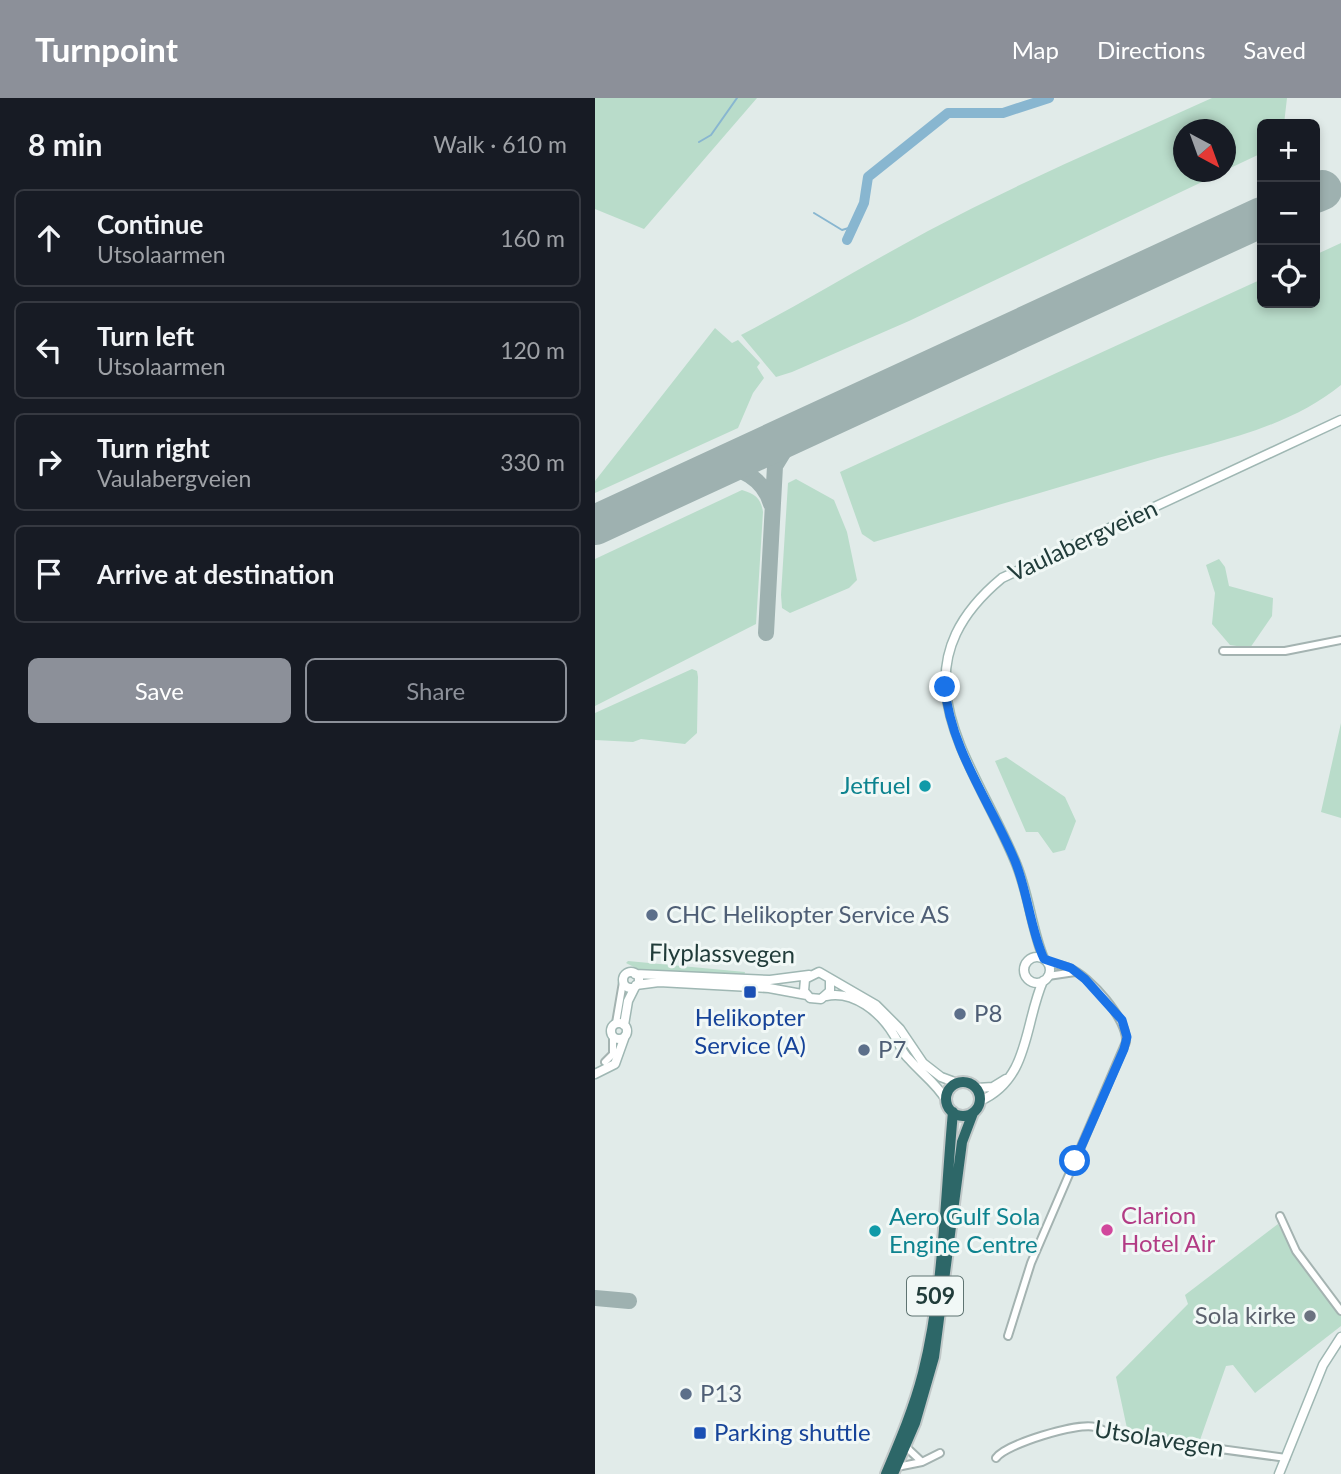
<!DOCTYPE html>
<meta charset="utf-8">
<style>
:root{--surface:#171b24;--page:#20242c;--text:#f1f3f6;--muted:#9ea1a6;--line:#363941;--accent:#8c9099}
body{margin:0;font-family:Lato,sans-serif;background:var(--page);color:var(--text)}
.controls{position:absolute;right:21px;top:21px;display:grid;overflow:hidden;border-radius:10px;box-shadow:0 4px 10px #0003}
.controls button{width:63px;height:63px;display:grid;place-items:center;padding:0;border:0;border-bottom:2px solid var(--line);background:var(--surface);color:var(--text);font:35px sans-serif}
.compass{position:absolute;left:578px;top:21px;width:63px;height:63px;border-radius:50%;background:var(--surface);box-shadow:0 4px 10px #0003;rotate:139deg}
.stop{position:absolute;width:21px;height:21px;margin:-16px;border:5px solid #1a73e8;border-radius:50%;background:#fff}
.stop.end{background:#1a73e8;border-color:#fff;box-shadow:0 2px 7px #0008}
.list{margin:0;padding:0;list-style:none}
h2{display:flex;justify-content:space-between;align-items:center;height:91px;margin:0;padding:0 28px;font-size:30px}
h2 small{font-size:23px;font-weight:400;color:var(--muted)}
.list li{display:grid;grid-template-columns:46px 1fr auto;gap:21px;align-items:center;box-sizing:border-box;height:98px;margin:0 14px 14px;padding:0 14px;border:2px solid var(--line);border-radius:10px}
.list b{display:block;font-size:26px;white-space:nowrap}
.list p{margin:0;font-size:23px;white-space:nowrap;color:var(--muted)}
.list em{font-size:23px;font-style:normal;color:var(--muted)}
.actions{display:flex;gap:14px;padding:21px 28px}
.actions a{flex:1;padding:16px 0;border:2px solid var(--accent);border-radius:10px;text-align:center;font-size:24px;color:var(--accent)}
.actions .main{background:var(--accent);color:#fff}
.icon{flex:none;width:38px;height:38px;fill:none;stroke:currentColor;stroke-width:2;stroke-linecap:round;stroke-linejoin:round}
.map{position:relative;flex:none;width:746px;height:1376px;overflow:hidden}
header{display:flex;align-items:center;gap:42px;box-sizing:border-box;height:98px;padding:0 35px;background:var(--accent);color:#fff}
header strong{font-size:33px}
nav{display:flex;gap:38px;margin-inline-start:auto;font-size:24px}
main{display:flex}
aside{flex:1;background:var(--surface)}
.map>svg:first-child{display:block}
.green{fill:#b9dcca}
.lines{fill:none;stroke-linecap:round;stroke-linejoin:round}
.stream{stroke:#88b6d0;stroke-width:2}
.river{stroke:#88b6d0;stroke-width:10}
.taxiway{stroke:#9eb1b0;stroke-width:16}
.runway{stroke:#9eb1b0;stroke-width:40}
.street-casing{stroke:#a4b3b1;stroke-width:10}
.secondary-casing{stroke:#9fb7b3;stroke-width:11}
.highway-casing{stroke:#c1c8c8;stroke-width:14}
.street{stroke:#fff;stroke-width:6}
.secondary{stroke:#fff;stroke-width:8}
.highway{stroke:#2d6768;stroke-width:10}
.route{stroke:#1a73e8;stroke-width:9}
.culture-dot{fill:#0f9aa8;stroke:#f1f8f6;stroke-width:2.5}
.service-dot{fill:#5c6f8a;stroke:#f1f8f6;stroke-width:2.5}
.transit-dot{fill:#1a4fb4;stroke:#f1f8f6;stroke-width:2.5}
.hotel-dot{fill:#d1479c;stroke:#f1f8f6;stroke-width:2.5}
.worship-dot{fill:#6b7280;stroke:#f1f8f6;stroke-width:2.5}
.labels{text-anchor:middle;stroke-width:6;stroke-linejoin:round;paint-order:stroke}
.shield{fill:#f1f8f6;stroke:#5f7472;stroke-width:2}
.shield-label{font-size:23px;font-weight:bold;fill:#213c3a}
.street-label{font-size:24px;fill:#213c3a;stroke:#f1f8f6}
.culture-label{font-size:24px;fill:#0d838f;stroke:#f1f8f6;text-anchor:end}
.service-label{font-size:24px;fill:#4e5e75;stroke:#f1f8f6;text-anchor:start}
.transit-label{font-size:24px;fill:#164399;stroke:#f1f8f6}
.hotel-label{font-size:24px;fill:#b23c85;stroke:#f1f8f6;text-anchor:start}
.worship-label{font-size:24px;fill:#5b616d;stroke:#f1f8f6;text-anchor:end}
</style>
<header>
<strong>Turnpoint</strong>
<nav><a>Map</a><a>Directions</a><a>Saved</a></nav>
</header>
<main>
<aside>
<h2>8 min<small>Walk · 610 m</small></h2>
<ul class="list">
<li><svg class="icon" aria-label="ahead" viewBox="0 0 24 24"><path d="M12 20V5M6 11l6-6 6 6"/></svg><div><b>Continue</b><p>Utsolaarmen</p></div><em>160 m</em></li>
<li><svg class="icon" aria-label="left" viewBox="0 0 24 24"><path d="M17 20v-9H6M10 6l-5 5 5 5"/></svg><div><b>Turn left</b><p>Utsolaarmen</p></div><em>120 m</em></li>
<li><svg class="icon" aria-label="right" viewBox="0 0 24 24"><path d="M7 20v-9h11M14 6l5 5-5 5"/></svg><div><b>Turn right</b><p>Vaulabergveien</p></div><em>330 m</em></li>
<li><svg class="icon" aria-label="arrive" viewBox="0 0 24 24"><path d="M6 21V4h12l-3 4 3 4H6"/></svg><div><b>Arrive at destination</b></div></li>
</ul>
<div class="actions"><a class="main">Save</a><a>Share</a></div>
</aside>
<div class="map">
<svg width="746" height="1376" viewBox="0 0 746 1376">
<rect width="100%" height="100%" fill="#e1ebe9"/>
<path class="green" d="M0 0H162L49 131 0 111Z
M617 0H692L689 26H667V55L631 72V32H589V74H628L314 223 197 274 181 279 146 237C209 204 270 167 333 133 425 84 522 43 617 0Z
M746 145V287C691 332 615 345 549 364 459 391 369 417 279 444L267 436 245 374 667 181V205H720V157Z
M120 230 137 245 143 242 165 265 162 269 169 280 158 295 143 330 0 395V383Z
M201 381 239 402 252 434 262 482 254 490 195 515 187 510 186 497 193 385Z
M147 392C160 396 166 400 168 414L161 526 0 608V461Z
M624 461 630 469 634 488 678 500 677 518 655 550 635 547 617 526 620 495 611 467Z
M97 571 102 573 103 579 102 635 90 646 46 641 38 644 0 642V615Z
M746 625V720L726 714Z
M411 659 470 699 481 723 470 752 458 755 443 734H431L400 663Z
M31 865 33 863 150 874 149 878 45 872Z
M683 1126 698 1155 746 1218V1228L660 1295 638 1267 631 1268 605 1342 591 1341 590 1343 533 1335 521 1279 593 1206 590 1197Z"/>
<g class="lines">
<path class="stream" d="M104 44 116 37 142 0
M219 115 247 132 257 129"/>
<path class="river" d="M252 142 269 105 273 79 353 15H408L454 0"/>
<path class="taxiway" d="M120 371C145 366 169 382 176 406
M171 535 180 368 191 350 222 325
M0 1200 34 1203"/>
<path class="runway" d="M720 95 727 92
M0 427 667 119"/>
<defs>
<path id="street" d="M628 553H690L746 542
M453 878 480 874
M21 925 28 884
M10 964 18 956V938
M685 1118 701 1153 746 1213
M413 1238 436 1165 531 944C533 922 495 878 474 870 468 867 459 867 452 864
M401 1360C411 1346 483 1324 500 1329 505 1330 511 1334 515 1336L691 1360
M327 1364 345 1355
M302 1369 327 1364 311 1349"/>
<path id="secondary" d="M429 872a13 13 0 1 1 26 0a13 13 0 1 1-26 0Z
M449 861C436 830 434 795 420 763 377 660 295 573 407 480L746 322
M28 882a8 8 0 1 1 16 0a8 8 0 1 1-16 0Z
M40 876 175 882 214 877
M235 883V893L226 901 215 900 209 893 210 881 224 874 281 907 305 931 328 965 346 979 362 985
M41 887 64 884 174 890 212 897
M231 898C259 892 286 915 299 937 304 945 307 955 314 961 327 976 341 985 351 1002
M16 933a8 8 0 1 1 16 0a8 8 0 1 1-16 0Z
M29 927 33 903 40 889
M0 976 20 966 30 938
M382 990 398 989 411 981
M385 1003C435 981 429 926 448 883
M684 1376 728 1267 746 1239"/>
<path id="highway" d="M351 1001a17 17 0 1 1 34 0a17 17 0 1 1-34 0Z
M291 1376C305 1343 319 1310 328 1275 349 1191 350 1100 358 1014
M298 1376 320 1325 339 1259 367 1044 378 1015"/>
</defs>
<use href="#street" class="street-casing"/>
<use href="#secondary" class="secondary-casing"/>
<use href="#highway" class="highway-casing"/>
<use href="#street" class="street"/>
<use href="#secondary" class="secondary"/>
<use href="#highway" class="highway"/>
</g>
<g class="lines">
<path class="route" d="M350 589C355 651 397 707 420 763 433 795 435 830 449 861L476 870 490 881 527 922 532 939 529 951 480 1063"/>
</g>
<g class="culture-dot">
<circle cx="330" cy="688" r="7"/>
<circle cx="280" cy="1133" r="7"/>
</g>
<g class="service-dot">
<circle cx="57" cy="817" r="7"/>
<circle cx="365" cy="916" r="7"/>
<circle cx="269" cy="952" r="7"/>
<circle cx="91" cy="1296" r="7"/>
</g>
<g class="transit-dot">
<rect x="148" y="887" width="14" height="14" rx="3.5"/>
<rect x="98" y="1328" width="14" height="14" rx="3.5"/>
</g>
<circle class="hotel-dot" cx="512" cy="1132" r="7"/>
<circle class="worship-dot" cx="715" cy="1218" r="7"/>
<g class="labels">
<rect class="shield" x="312" y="1178.5" width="56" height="39" rx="5"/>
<g class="shield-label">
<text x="340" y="1206">509</text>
</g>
<g class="street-label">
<text transform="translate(488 443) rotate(-25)" y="8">Vaulabergveien</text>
<text transform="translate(127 856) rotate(1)" y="8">Flyplassvegen</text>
<text transform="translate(564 1341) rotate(9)" y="8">Utsolavegen</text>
</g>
<g class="culture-label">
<text x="316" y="696">Jetfuel</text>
<text x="294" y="1127" text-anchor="start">Aero Gulf Sola<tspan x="294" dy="28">Engine Centre</tspan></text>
</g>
<g class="service-label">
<text x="71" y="825">CHC Helikopter Service AS</text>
<text x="379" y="924">P8</text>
<text x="283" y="960">P7</text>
<text x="105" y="1304">P13</text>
</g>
<g class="transit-label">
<text x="155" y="928">Helikopter<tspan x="155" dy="28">Service (A)</tspan></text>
<text x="119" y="1343" text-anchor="start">Parking shuttle</text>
</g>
<g class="hotel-label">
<text x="526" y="1126">Clarion<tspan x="526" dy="28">Hotel Air</tspan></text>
</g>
<g class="worship-label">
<text x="701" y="1226">Sola kirke</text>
</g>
</g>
</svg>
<div class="controls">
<button>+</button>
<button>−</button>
<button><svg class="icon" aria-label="locate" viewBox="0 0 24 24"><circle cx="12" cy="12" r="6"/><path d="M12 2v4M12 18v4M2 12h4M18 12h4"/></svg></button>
</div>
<svg class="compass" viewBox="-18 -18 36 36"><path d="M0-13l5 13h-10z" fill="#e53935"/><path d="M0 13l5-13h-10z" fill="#9ea1a6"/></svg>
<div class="stop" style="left:480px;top:1063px"></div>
<div class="stop end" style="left:350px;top:589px"></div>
</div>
</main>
